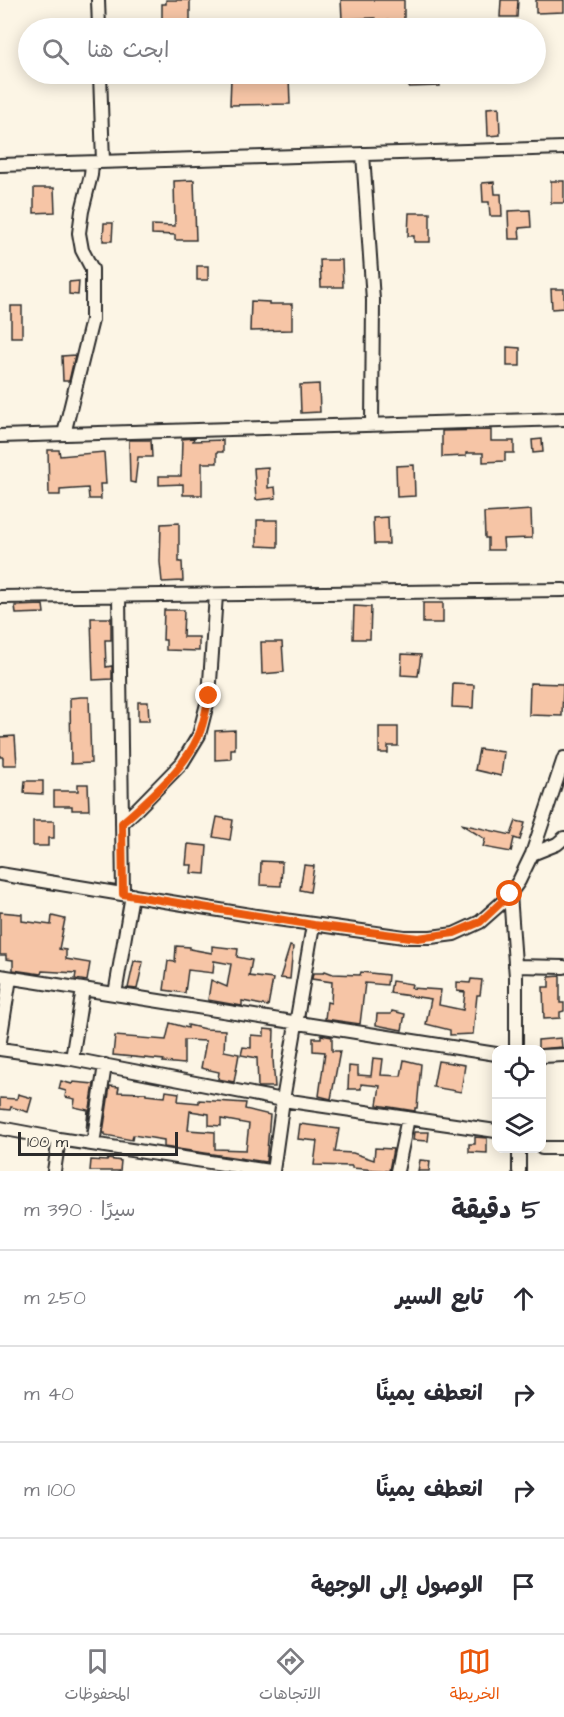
<!DOCTYPE html>
<html lang="ar">
<meta charset="utf-8">
<style>
:root{--surface:#fff;--page:#f2f2f3;--text:#2b2b33;--muted:#7c7c81;--line:#e1e1e2;--accent:#ea580c}
body{margin:0;font-family:"Architects Daughter","Playpen Sans Arabic",sans-serif;background:var(--page);color:var(--text);direction:rtl}
.controls{position:absolute;right:18px;bottom:18px;display:grid;overflow:hidden;border-radius:12px;box-shadow:0 3px 15px #0003}
.controls button{width:54px;height:54px;display:grid;place-items:center;padding:0;border:0;border-bottom:2px solid var(--line);background:var(--surface);color:var(--text);font:30px sans-serif}
.scale{position:absolute;left:18px;bottom:15px;width:160px;box-sizing:border-box;padding-left:6px;border:3px solid #2b2b2b;border-top:0;font-size:16px;line-height:21px;white-space:nowrap;color:#2b2b2b;-webkit-text-stroke:4px #fcf5e5;paint-order:stroke}
.stop{position:absolute;width:18px;height:18px;margin:-14px;border:4px solid #ea580c;border-radius:50%;background:#fff}
.stop.end{background:#ea580c;border-color:#fff;box-shadow:0 2px 6px #0008}
.list{margin:0;padding:0;list-style:none}
h2{display:flex;justify-content:space-between;align-items:center;height:78px;margin:0;padding:0 24px;font-size:26px}
h2 small{font-size:20px;font-weight:400;color:var(--muted)}
.list li{display:grid;grid-template-columns:39px 1fr auto;gap:18px;align-items:center;box-sizing:border-box;height:96px;padding:0 24px;border-top:2px solid var(--line)}
.list b{display:block;font-size:22px;white-space:nowrap}
.list em{font-size:20px;font-style:normal;color:var(--muted)}
.icon{flex:none;width:33px;height:33px;fill:none;stroke:currentColor;stroke-width:2;stroke-linecap:round;stroke-linejoin:round}
.map{position:relative;flex:none;width:564px;height:1171px;overflow:hidden;direction:ltr}
.search{position:absolute;background:var(--surface);box-shadow:0 3px 15px #0003;left:18px;right:18px;top:18px;height:66px;display:flex;align-items:center;gap:15px;box-sizing:border-box;padding:0 21px;border-radius:33px;color:var(--muted);font-size:22px}
.sheet{height:462px;background:var(--surface)}
nav{display:flex;justify-content:space-around;align-items:center;box-sizing:border-box;height:84px;border-top:2px solid var(--line);background:var(--surface);font-size:16px;color:var(--muted)}
nav a{display:grid;justify-items:center;gap:3px}
nav .on{color:var(--accent)}
.map>svg:first-child{display:block}
.building{fill:#f6c5a6;stroke:#2b2b2b;stroke-width:1.5;fill-rule:evenodd}
.lines{fill:none;stroke-linecap:round;stroke-linejoin:round}
.minor-casing{stroke:#2b2b2b;stroke-width:16}
.minor{stroke:#fcf5e5;stroke-width:12}
.route{stroke:#ea580c;stroke-width:8}
</style>
<div class="map">
<svg width="564" height="1171" viewBox="0 0 564 1171">
<rect width="100%" height="100%" fill="#fcf5e5"/>
<filter id="ink" filterUnits="userSpaceOnUse"><feTurbulence type="fractalNoise" baseFrequency=".0167" numOctaves="2"/><feDisplacementMap in="SourceGraphic" scale="12" xChannelSelector="R" yChannelSelector="G"/><feConvolveMatrix kernelMatrix="1 2 1 2 8 2 1 2 1" color-interpolation-filters="sRGB"/></filter>
<g filter="url(#ink)">
<path class="building" d="M166 0H190V22H162V4H166Z
M341 0H404V20L375 21V18L342 19Z
M501 0H518L517 17H500Z
M536 0H564V12L536 13Z
M409 74H439L440 86 409 87Z
M289 77 290 104 230 105 231 78Z
M499 107 500 135 488 136 487 108Z
M194 180 196 240H175V235L152 234V225L175 226 174 181Z
M551 181H564V203H551Z
M494 182 495 194H501L502 216H490L489 202H483L482 183Z
M34 188H54L55 212 34 213Z
M530 210 531 227 519 228 520 239H509L508 211Z
M409 213H430V242H414V236H408Z
M104 223H113L112 241H103Z
M320 260H342L343 287H321Z
M197 266H208V280H197Z
M79 281 78 295 69 294V282Z
M551 289H564V308L552 309Z
M251 301 269 302V304H292V330L250 331Z
M11 306H22V337H11Z
M507 347 520 348V366H507Z
M75 355 69 381H63L62 356Z
M319 384 320 412 301 413 300 385Z
M491 430V441H514V453H505V461L483 462V453H466V456L442 457V431Z
M194 438 193 441 223 440V452H217V463H202V495H183V484L159 485V476H181L182 439Z
M542 439 543 452 533 453 532 440Z
M129 440H151L152 457H138L135 483 130 482Z
M48 450H59L60 456 104 452 106 484H100L101 499H89L88 488 60 490V495H49Z
M414 465 415 496 397 497 396 466Z
M268 467V488L275 487 276 498 256 500 254 468Z
M531 510 532 538 503 539 504 550H488V538H485L484 513Z
M388 517 389 544H374L373 518Z
M257 520H278V547L257 546Z
M179 523V562H182L183 581 162 582 160 562 161 524Z
M423 603H443V623H423Z
M43 605 44 613 16 614 15 606Z
M354 606 371 607 370 639H353Z
M164 610H184L183 637H199V651L166 650V640H163Z
M91 618H111V640H105L106 667 112 666V679L93 680Z
M261 642H282L284 672 262 674Z
M402 654 421 655 418 676 401 675Z
M530 683 563 684 562 716 529 715Z
M453 684 474 685 473 708 452 707Z
M81 697H89L91 763 71 764 70 698Z
M138 702H148L149 721H138Z
M379 727H398V746H388V753H379Z
M235 730V749H231V759L215 760V731Z
M15 736 17 765H3V757H0V737Z
M479 749 504 752 501 776 475 770Z
M25 781H43V794L24 793Z
M78 784H88L89 810H72V806H54V791H78Z
M217 817 233 820 230 840 213 837Z
M33 821H54V838H48V846H33Z
M516 821 525 823 520 840 514 838 511 852 483 847 485 839 461 824 511 835Z
M188 844 207 846 205 874 191 873 192 865H186Z
M261 861 282 862 281 886 260 885Z
M304 865 314 866 310 892 300 890Z
M0 912 22 914V921L51 925 52 916 65 919 59 949 66 950V959L90 963 87 981 75 979 76 973 42 971 41 974 13 970V960L6 959V955H0Z
M176 946 190 947V949L212 953V946L238 949 237 957 252 960 249 976 273 979 268 1006 242 1001V1006L208 1000 211 980 227 987 231 964 214 961 213 973 188 970 185 993 164 990 168 961 175 962Z
M290 946 293 947 290 979 280 978Z
M134 961 143 962 137 989 128 988Z
M325 971 333 974 360 975 361 972 388 975 387 985 365 983 360 1024 325 1019 327 1002 331 1003 332 982 312 979 313 973H324Z
M560 976V1003H564V1011L560 1012V1018L544 1019 543 987H549V977Z
M471 979 482 980 480 995H477L473 1034 450 1035V1030L426 1024 431 999 390 993 392 981 412 984 411 988 441 990 439 1005 463 1010 465 992 457 991V982L470 983Z
M392 1011 405 1014 402 1030 376 1025 377 1014H391Z
M170 1023 188 1028V1025L205 1029 225 1030 224 1051 239 1054 234 1082 218 1079 219 1072 201 1068 206 1041 184 1040V1064L163 1062 164 1060 113 1055 115 1036 166 1040Z
M264 1029 274 1030 273 1059 275 1087H258L257 1058 241 1055 243 1047 251 1048V1035L264 1036Z
M321 1035 332 1037V1051H340L331 1099 319 1096 325 1052 313 1051V1038H321Z
M561 1038 562 1047 538 1049V1040Z
M373 1058 383 1059 381 1075 401 1076 404 1060 421 1064 417 1108H415V1111L377 1105 380 1086 361 1084V1089H348L349 1066 358 1067V1075L371 1076Z
M438 1061 465 1065 461 1092 433 1087Z
M61 1081 72 1084 73 1082 94 1084 86 1132 88 1110 74 1107 75 1099 65 1097 66 1091 59 1089Z
M110 1086 119 1087 118 1092 146 1093V1095L165 1097 166 1091 179 1093 178 1101 199 1103V1100L246 1103 245 1109 270 1115 266 1162 164 1147V1140L133 1135 132 1140 105 1135V1133H103ZM190 1111 209 1114V1125L221 1126V1119L249 1124 246 1150 215 1149V1132L188 1130Z
M18 1094 32 1098 28 1112 11 1107 10 1110 0 1109V1098L17 1099Z
M300 1124 339 1129 335 1152 353 1153 374 1160 375 1148 393 1149 389 1171 352 1168V1166L314 1165 317 1141 298 1139Z
M414 1132H429L428 1141 413 1140Z
M475 1137 487 1138V1153L469 1152V1144H475Z
M108 1159 121 1161 120 1171H90L91 1160 107 1161Z
M420 1160 430 1161 429 1171H418Z"/>
<g class="lines">
<defs>
<path id="minor" d="M98 0 99 28
M100 74 103 162
M363 154 373 300 372 425
M0 165 564 148
M64 434 92 320V269L82 250 79 233 82 211 91 175 92 163
M0 436 564 419
M119 596 123 894
M0 597 564 590
M122 823 136 810 182 763 199 735 209 696 216 595
M532 854 557 844 564 838
M0 874 256 916 404 937H431L454 934 480 922 506 899 519 881 532 854 564 758
M510 894 516 977V1050
M515 966 564 967
M0 976 496 1054
M115 994 132 895
M0 1041 10 978
M0 1049 72 1059 283 1100 496 1131
M542 1056 564 1055
M72 1059 83 989
M0 1128 59 1139 269 1171
M93 1144 105 1065
M519 1148V1171
M542 1148H564
M54 1171 59 1139
M273 1171 283 1100 313 925
M397 1171 408 1118"/>
</defs>
<use href="#minor" class="minor-casing"/>
<use href="#minor" class="minor"/>
</g>
</g>
<g class="lines" filter="url(#ink)">
<path class="route" d="M209 696C206 710 204 724 198 737 184 769 148 800 122 823L123 894 314 925 418 938 454 933 480 922 510 894"/>
</g>
</svg>
<div class="controls">
<button><svg class="icon" aria-label="locate" viewBox="0 0 24 24"><circle cx="12" cy="12" r="6"/><path d="M12 2v4M12 18v4M2 12h4M18 12h4"/></svg></button>
<button><svg class="icon" aria-label="layers" viewBox="0 0 24 24"><path d="M12 4l9 5-9 5-9-5zM3 14l9 5 9-5"/></svg></button>
</div>
<div class="scale">100 m</div>
<div class="stop" style="left:510px;top:894px"></div>
<div class="stop end" style="left:209px;top:696px"></div>
<div class="search"><svg class="icon" aria-label="search" viewBox="0 0 24 24"><circle cx="10" cy="10" r="6"/><path d="M15 15l6 6"/></svg>ابحث هنا</div>
</div>
<section class="sheet">
<h2>5 دقيقة<small>سيرًا · 390 m</small></h2>
<ul class="list">
<li><svg class="icon" aria-label="ahead" viewBox="0 0 24 24"><path d="M12 20V5M6 11l6-6 6 6"/></svg><div><b>تابع السير</b></div><em>250 m</em></li>
<li><svg class="icon" aria-label="right" viewBox="0 0 24 24"><path d="M7 20v-9h11M14 6l5 5-5 5"/></svg><div><b>انعطف يمينًا</b></div><em>40 m</em></li>
<li><svg class="icon" aria-label="right" viewBox="0 0 24 24"><path d="M7 20v-9h11M14 6l5 5-5 5"/></svg><div><b>انعطف يمينًا</b></div><em>100 m</em></li>
<li><svg class="icon" aria-label="arrive" viewBox="0 0 24 24"><path d="M6 21V4h12l-3 4 3 4H6"/></svg><div><b>الوصول إلى الوجهة</b></div></li>
</ul>
</section>
<nav>
<a class="on"><svg class="icon" aria-label="map" viewBox="0 0 24 24"><path d="M3 6l6-2 6 2 6-2v14l-6 2-6-2-6 2zM9 4v14M15 6v14"/></svg>الخريطة</a>
<a><svg class="icon" aria-label="directions" viewBox="0 0 24 24"><path d="M12 3l9 9-9 9-9-9zM9 14v-3h6M13 9l2 2-2 2"/></svg>الاتجاهات</a>
<a><svg class="icon" aria-label="saved" viewBox="0 0 24 24"><path d="M7 4h10v16l-5-4-5 4z"/></svg>المحفوظات</a>
</nav>
